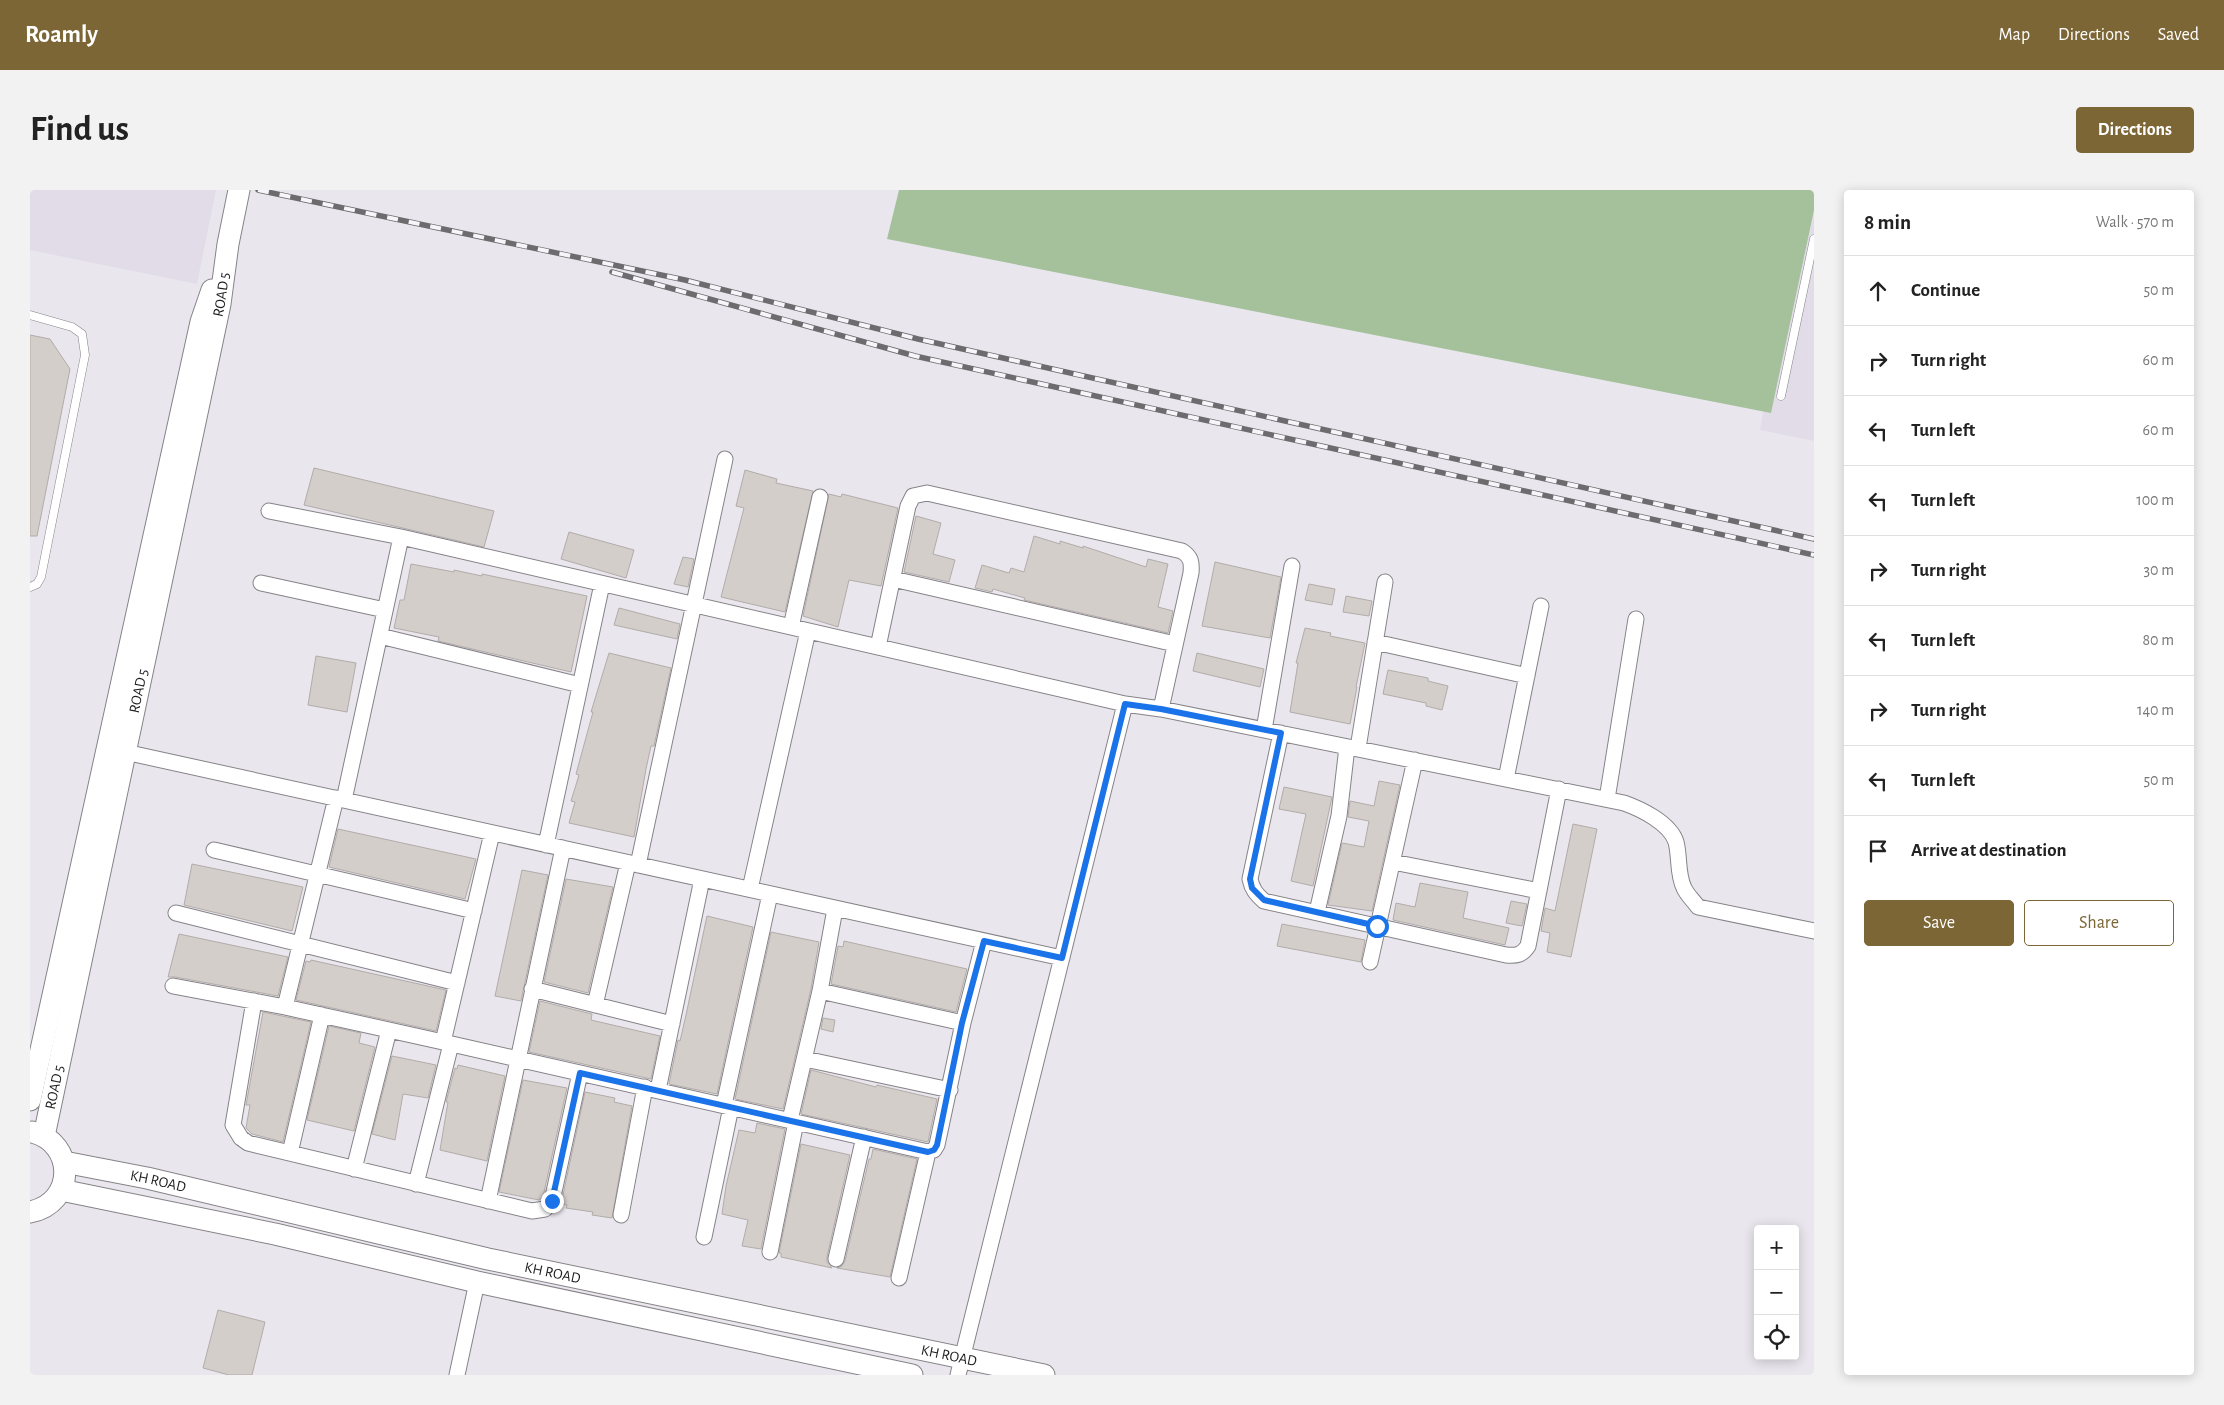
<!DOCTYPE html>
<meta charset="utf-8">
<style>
:root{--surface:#fff;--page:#f2f2f2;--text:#222;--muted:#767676;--line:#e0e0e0;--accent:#7c6636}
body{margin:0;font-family:"Alegreya Sans",sans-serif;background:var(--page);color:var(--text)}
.controls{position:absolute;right:15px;bottom:15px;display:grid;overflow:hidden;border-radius:5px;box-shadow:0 2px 12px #0003}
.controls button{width:45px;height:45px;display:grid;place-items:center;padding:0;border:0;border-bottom:1px solid var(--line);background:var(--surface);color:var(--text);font:25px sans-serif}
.stop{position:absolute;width:15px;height:15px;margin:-11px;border:4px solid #1a73e8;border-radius:50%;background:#fff}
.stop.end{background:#1a73e8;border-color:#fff;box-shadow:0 1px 5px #0008}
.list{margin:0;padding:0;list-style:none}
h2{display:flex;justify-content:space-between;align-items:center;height:65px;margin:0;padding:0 20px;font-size:21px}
h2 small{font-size:16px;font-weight:400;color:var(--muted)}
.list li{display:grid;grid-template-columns:32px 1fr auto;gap:15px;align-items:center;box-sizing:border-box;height:70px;padding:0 20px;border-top:1px solid var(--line)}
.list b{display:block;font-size:19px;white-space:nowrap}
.list em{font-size:16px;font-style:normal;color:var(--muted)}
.actions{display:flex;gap:10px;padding:15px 20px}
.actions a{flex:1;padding:11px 0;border:1px solid var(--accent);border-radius:5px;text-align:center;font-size:18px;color:var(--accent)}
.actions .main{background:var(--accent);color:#fff}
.icon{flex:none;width:28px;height:28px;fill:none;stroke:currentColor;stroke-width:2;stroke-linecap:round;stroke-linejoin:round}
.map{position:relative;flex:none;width:1784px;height:1185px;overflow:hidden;border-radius:5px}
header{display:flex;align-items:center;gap:30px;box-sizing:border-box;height:70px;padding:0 25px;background:var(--accent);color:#fff}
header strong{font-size:24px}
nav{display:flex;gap:28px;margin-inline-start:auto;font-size:18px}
.intro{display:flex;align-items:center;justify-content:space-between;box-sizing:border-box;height:120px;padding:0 30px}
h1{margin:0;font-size:35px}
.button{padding:12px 22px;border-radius:5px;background:var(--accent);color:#fff;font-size:18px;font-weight:700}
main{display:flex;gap:30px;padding:0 30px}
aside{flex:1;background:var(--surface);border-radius:5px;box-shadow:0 2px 12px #0003}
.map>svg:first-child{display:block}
.built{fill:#e2dce9}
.green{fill:#a4c19b}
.building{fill:#d4cecb;stroke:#b2aba9}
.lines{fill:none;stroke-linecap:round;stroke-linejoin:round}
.lane-casing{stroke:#868388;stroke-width:9}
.street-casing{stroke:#868388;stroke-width:17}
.secondary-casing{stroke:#868388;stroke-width:23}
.lane{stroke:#fff;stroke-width:8}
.street{stroke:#fff;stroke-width:15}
.secondary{stroke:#fff;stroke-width:21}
.rail-casing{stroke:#6c6b6e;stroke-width:5.5}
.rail{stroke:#f7f4fa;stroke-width:4;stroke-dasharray:11;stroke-linecap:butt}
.route{stroke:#1a73e8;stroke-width:6}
.labels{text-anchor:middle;stroke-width:4;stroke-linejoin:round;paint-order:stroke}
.street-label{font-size:15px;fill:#1d1c1e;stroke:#f7f4fa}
</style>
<header>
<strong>Roamly</strong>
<nav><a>Map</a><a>Directions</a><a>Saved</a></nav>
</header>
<div class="intro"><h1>Find us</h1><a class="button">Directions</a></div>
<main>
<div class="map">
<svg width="1784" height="1185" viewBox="0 0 1784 1185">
<rect width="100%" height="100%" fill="#e9e7ed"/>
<path class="built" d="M0 0H186L167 94 0 60Z
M1772 0H1784V251L1730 240Z"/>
<path class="green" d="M869 0H1784V20L1741 223 857 49Z"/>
<path class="building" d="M0 145 20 149 40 179 7 346H0Z
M284 278 464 321 454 357 274 315Z
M715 280 747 289 746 293 783 301 755 422 691 407 714 318 706 316Z
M799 304 811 307 812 304 868 318 851 396 819 390 808 437 773 426Z
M886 326 911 333 903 364 925 370 919 392 874 382Z
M539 342 604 360 596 388 531 369Z
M1004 346 1030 354V351L1053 358V356L1116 377 1118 369 1138 374 1128 417 1143 421 1138 443 994 410 995 408 963 399 962 402 945 398 952 375 979 383 981 378 994 382Z
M653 367 664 369 658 397 644 394Z
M1185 372 1251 387 1240 448 1172 436Z
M381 374 424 382V380L452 386V384L557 406 541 482 408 451 409 447 364 438 370 410H374Z
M1279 394 1305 399 1302 415 1275 410Z
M1316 406 1342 411 1339 426 1313 422Z
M589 418 650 434 647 449 584 435Z
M1275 438 1301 443 1300 446 1335 453 1326 497H1327L1320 534 1260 522 1268 473H1266Z
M579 463 641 478 624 556H621L616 579 604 647 539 633 545 612 541 611 549 585 546 584 563 522H561Z
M1167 463 1234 479 1230 497 1163 481Z
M286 466 326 473 317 522 278 515Z
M1358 480 1398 488V491L1418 496 1412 520 1396 516V513L1353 504Z
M1349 591 1370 595 1342 721 1298 715 1312 653 1334 657 1339 631 1318 627 1320 611 1344 616Z
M1254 597 1302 607 1283 696 1261 691 1276 624 1249 619Z
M1543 634 1567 639 1541 767 1517 762 1520 743 1511 741 1515 718 1525 721Z
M308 639 446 669 435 709 299 677Z
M162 674 273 697 262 741 154 715Z
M492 680 518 685 491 811 465 806Z
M536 689 583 697 558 803 514 792Z
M1390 693 1438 702 1433 728 1479 738 1475 755 1363 730 1366 713 1385 717Z
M1481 711 1497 714 1492 736 1476 733Z
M677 726 723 737 687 904 639 894 648 850 650 851 656 825Z
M1252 734 1335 750 1331 772 1247 756Z
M741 742 789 752 781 799 753 919 705 909Z
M149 744 258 767 248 806 145 787H138Z
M814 751 937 779 926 822 801 794 808 756 813 757Z
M281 770 416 800 406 841 266 810 276 771 280 772Z
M510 811 562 824 561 830 630 846 621 889 499 862Z
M233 822 281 832 253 952 222 944 216 938 220 915H216Z
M793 828 805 830 803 842 791 839Z
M299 836 331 843 329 853 345 857 324 941 277 930Z
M362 866 406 875 398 908 373 904 365 950 342 944Z
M428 875 475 886 457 971 410 960 418 912H416L425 878 427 879Z
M781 880 846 897 847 895 907 909 898 952 771 924Z
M493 890 537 898 513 1007 509 1010 469 1002Z
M555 902 585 908 584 912 602 916 582 1028 562 1025 563 1022 536 1018 537 1015 531 1014Z
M727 933 755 939 731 1059 712 1056 718 1030 692 1024 696 996 709 940 725 943Z
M771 954 820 965 797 1067V1072L802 1078 751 1067V1063H749Z
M843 959 887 969 860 1087 807 1078 812 1076 815 1071 839 969H841Z
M188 1120 235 1132 222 1185H199L173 1178Z"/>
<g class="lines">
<defs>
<path id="lane" d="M0 125 42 137 52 144 55 165 11 387 7 394 0 397
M1751 206 1784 49"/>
<path id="street" d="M239 321 371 347 314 610
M371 347 1095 514
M863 389 1145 454
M231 393 355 420
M761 437 790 307
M350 446 550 495
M1345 452 1497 486
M848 457 878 316 883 306 897 303 1152 361C1161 367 1162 372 1161 383L1131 519
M1234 540 1262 376
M1251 543 1220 689C1222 699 1226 704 1234 711L1476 765C1487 766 1492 765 1498 756L1529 599
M1328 558 1355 392
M86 560 1032 768
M1476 589 1511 416
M306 608 255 817 413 852 462 643
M1577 609 1606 429
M516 655 572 394
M184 660 444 721
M1363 672 1509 701
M608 675 695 269
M720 699 778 441
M1287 722 1309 626 1317 557
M146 723 427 793
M1340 772 1385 570
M143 796 255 817
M502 799 642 834
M790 801 933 833
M224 811 203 935 211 948 218 953 502 1021 515 1019 522 1011 550 883
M565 815 598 673
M413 852 898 962 869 1088
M775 869 920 900
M628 900 672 689
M694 915 740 704
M760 930 790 801 805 719
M898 962 904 960 907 955 933 833 954 751
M260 963 292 825
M324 979 359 840
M386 994 421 854
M458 1011 533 658
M591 1025 615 897
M674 1047 701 917
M740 1062 766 932
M806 1069 834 947
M427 1185 447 1092
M928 1185 1095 514 1131 519 1594 613C1611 619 1640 633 1646 652 1650 667 1647 684 1654 698 1657 705 1664 711 1668 717L1784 741"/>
<g id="secondary">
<path d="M0 910 171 132 182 100"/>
<path id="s1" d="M14 946 190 114 198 54 209 0"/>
<path id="s2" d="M34 972 117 988 458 1069 1014 1185"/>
<path d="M31 1000 245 1044 447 1092 882 1185"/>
<path d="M0 1022C46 1013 46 953 2 942"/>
</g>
</defs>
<use href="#lane" class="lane-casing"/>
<use href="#street" class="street-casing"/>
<use href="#secondary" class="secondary-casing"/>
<use href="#lane" class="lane"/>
<use href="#street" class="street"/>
<use href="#secondary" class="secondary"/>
<defs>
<path id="rail" d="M228 0 655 90 888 149 1784 349
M582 82 885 166 1784 365"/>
</defs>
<use href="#rail" class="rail-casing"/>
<use href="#rail" class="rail"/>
</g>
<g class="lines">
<path class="route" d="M522 1011 550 883 898 962 904 960 907 955 932 833 954 751 1032 768 1095 514 1131 519 1251 543 1220 689 1222 698 1234 710 1347 736"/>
</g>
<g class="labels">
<g class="street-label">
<text dy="5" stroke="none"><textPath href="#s1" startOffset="860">ROAD 5</textPath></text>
<text dy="5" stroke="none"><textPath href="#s1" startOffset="455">ROAD 5</textPath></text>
<text dy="5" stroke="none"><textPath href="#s1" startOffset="50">ROAD 5</textPath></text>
<text dy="5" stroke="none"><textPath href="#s2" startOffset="96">KH ROAD</textPath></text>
<text dy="5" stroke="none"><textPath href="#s2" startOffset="501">KH ROAD</textPath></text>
<text dy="5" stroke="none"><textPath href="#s2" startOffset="906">KH ROAD</textPath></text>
</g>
</g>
</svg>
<div class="controls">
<button>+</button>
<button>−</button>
<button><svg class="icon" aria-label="locate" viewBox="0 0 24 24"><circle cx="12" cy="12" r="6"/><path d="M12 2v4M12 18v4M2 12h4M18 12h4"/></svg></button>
</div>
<div class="stop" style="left:1347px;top:736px"></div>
<div class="stop end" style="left:522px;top:1011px"></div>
</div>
<aside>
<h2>8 min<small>Walk · 570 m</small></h2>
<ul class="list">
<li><svg class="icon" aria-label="ahead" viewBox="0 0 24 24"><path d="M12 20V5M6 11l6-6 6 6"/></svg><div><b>Continue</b></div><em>50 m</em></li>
<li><svg class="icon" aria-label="right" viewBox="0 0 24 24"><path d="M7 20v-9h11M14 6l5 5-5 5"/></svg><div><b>Turn right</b></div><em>60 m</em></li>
<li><svg class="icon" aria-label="left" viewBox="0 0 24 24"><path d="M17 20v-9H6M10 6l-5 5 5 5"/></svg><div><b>Turn left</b></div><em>60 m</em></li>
<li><svg class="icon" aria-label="left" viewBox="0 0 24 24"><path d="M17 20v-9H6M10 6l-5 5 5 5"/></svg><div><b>Turn left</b></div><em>100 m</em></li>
<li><svg class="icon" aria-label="right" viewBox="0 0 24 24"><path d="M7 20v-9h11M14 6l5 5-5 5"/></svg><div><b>Turn right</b></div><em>30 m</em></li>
<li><svg class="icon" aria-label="left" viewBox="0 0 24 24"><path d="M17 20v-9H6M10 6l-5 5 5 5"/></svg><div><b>Turn left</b></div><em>80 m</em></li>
<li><svg class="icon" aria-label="right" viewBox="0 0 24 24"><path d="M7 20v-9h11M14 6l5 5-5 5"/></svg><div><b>Turn right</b></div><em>140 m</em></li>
<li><svg class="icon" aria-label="left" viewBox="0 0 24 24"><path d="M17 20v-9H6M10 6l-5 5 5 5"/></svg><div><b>Turn left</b></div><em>50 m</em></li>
<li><svg class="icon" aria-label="arrive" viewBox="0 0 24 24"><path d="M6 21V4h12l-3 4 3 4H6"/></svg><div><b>Arrive at destination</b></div></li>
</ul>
<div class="actions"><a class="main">Save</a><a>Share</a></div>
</aside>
</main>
